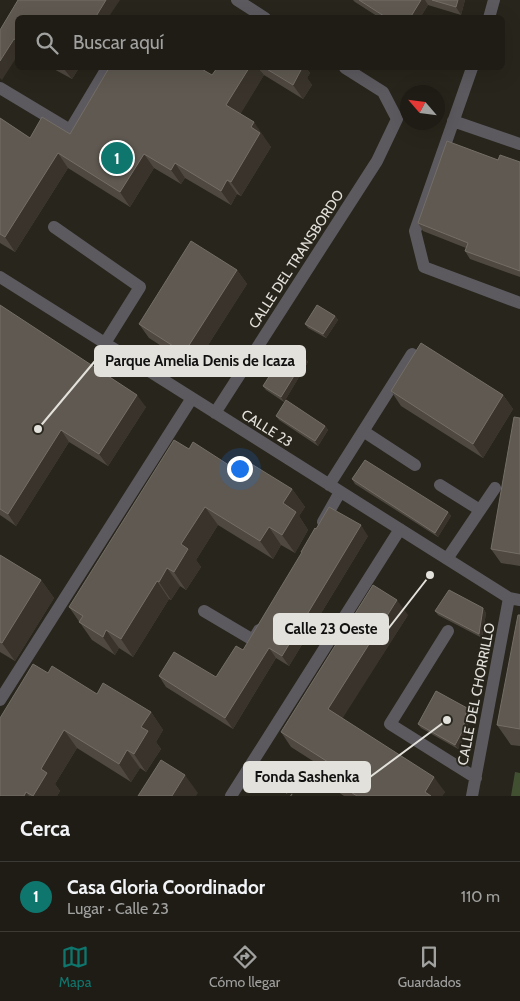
<!DOCTYPE html>
<html lang="es">
<meta charset="utf-8">
<style>
:root{--surface:#1e1c15;--page:#2b2922;--text:#f1f3f6;--muted:#a1a1a0;--line:#3c3a34;--accent:#0f766e}
body{margin:0;font-family:Cabin,sans-serif;background:var(--page);color:var(--text)}
.compass{position:absolute;left:400px;top:85px;width:45px;height:45px;border-radius:50%;background:var(--surface);box-shadow:0 5px 20px #0002;rotate:298deg}
.you{position:absolute;left:239px;top:468px;width:18px;height:18px;margin:-12px;border:4px solid #fff;border-radius:50%;background:#1a73e8;box-shadow:0 0 0 8px #1a73e833}
.badge{display:grid;place-items:center;width:32px;height:32px;border-radius:50%;background:var(--accent);color:#fff;font-size:16px;font-weight:700}
.pin{position:absolute;translate:-50% -50%;border:2px solid #fff;box-shadow:0 1px 5px #0006}
.list{margin:0;padding:0;list-style:none}
h2{display:flex;justify-content:space-between;align-items:center;height:65px;margin:0;padding:0 20px;font-size:21px}
h2 small{font-size:16px;font-weight:400;color:var(--muted)}
.list li{display:grid;grid-template-columns:32px 1fr auto;gap:15px;align-items:center;box-sizing:border-box;height:70px;padding:0 20px;border-top:1px solid var(--line)}
.list b{display:block;font-size:19px;white-space:nowrap}
.list p{margin:0;font-size:16px;white-space:nowrap;color:var(--muted)}
.list em{font-size:16px;font-style:normal;color:var(--muted)}
.icon{flex:none;width:28px;height:28px;fill:none;stroke:currentColor;stroke-width:2;stroke-linecap:round;stroke-linejoin:round}
.map{position:relative;flex:none;width:520px;height:796px;overflow:hidden}
.search{position:absolute;background:var(--surface);box-shadow:0 5px 20px #0002;left:15px;right:15px;top:15px;height:55px;display:flex;align-items:center;gap:12px;box-sizing:border-box;padding:0 18px;border-radius:8px;color:var(--muted);font-size:19px}
.sheet{height:135px;background:var(--surface)}
nav{display:flex;justify-content:space-around;align-items:center;box-sizing:border-box;height:70px;border-top:1px solid var(--line);background:var(--surface);font-size:14px;color:var(--muted)}
nav a{display:grid;justify-items:center;gap:2px}
nav .on{color:var(--accent)}
.map>svg:first-child{display:block}
.green{fill:#405031}
.lines{fill:none;stroke-linecap:round;stroke-linejoin:round}
.path{stroke:#6a675f;stroke-width:3;stroke-dasharray:1 4;stroke-linecap:butt}
.minor{stroke:#5c5a5f;stroke-width:12}
.wall{fill:#4f4841}
.shaded-wall{fill:#39332b}
.building{fill:#5f5951;stroke:#746e67}
.labels{text-anchor:middle;stroke-width:4;stroke-linejoin:round;paint-order:stroke}
.street-label{font-size:14px;fill:#e3e1db;stroke:#28251c}
.leader{fill:none;stroke:#e3e1db;stroke-width:2}
.callout-dot{fill:#e3e1db;stroke:#28251c;stroke-width:2}
.callout{fill:#e3e1db;stroke:#e3e1db;stroke-width:2}
.callout-label{font-size:15px;text-anchor:middle;font-weight:bold;fill:#111}
</style>
<div class="map">
<svg width="520" height="796" viewBox="0 0 520 796">
<rect width="100%" height="100%" fill="#28251c"/>
<path class="green" d="M515 772 520 773V796H511Z"/>
<g class="lines">
<path class="path" d="M262 775 293 796"/>
<path class="minor" d="M237 0 265 18
M489 18 494 0
M472 68 415 231 424 267 520 303
M0 88 70 130 107 68
M453 121 520 144
M54 227 140 287 105 343
M0 277 509 598 520 600
M215 413 377 161 397 119 383 92 345 68
M363 431 415 465
M329 485 412 354
M440 485 480 510
M323 522 340 492
M447 559 495 488
M204 611 253 640 259 630
M448 631 390 724 476 778
M0 700 192 398
M231 796 400 529
M472 796 509 598"/>
</g>
<path class="wall" d="M353 0H465L461 15 428 5 420 18H380L355 2Z
M52 68H79L72 79Z
M217 68H306L310 73 307 78 312 85 303 99 264 75 240 114 264 137V138L271 147 241 196 237 194 231 205 185 178 181 184 154 168 130 207 68 168 15 252 0 243V118L30 138 70 134 212 75Z
M498 160 520 162V277L470 259 465 251 466 248 423 231 418 223Z
M237 270 247 284 194 367 149 338 139 324Z
M0 305 146 407 108 466 69 442 16 526 0 515Z
M335 316 338 320 326 338 308 328 305 324Z
M305 358 308 362 284 402 266 390 263 386 278 365Z
M391 391 503 395 513 409 483 458 401 406Z
M276 416 325 426 328 430 318 446 279 420Z
M520 418V566L501 563 491 549Z
M189 449 238 471 292 489 305 507 299 516 308 530 295 553 281 545 273 559 218 525 196 560 201 567 186 590 180 586 171 600 169 599 133 657 119 648 115 655 92 640 69 607Z
M352 479 448 512 451 516 438 537 355 484Z
M316 529 368 536 289 666 276 658 233 729 166 687 159 676 216 677 243 650 302 553 301 552Z
M0 555 41 580 54 598 15 661 0 652Z
M483 608 486 613 482 638 438 615 435 611Z
M408 615 342 718 445 792 442 796H344L332 788 321 773 324 768 291 747 281 732Z
M520 615V746L511 745 497 725Z
M48 673 97 694 151 712 163 730 156 742 161 749 146 772 140 768 131 782 77 748 55 784 60 791 57 796H0Z
M467 708 470 712 466 734 458 749 421 728 418 724Z"/>
<path class="shaded-wall" d="M106 0H120L108 18H95Z
M421 0H425L428 5 420 18H410Z
M458 0H465L461 15 456 7Z
M14 39 18 44V55L2 80 0 78V61Z
M65 68H79L72 79 64 69Z
M249 68H258L264 75 237 120 226 105Z
M296 68H306L310 73 307 78 312 85 303 99 293 85Z
M254 122 271 147 241 196 231 182 251 127Z
M58 153 68 168 15 252 5 237Z
M144 154 154 168 130 207 120 192Z
M175 163 185 178 181 184 171 170Z
M227 180 237 194 231 205 221 191Z
M237 270 247 284 194 367 184 353Z
M335 316 338 320 326 338 323 334Z
M305 358 308 362 284 402 281 397Z
M137 395 146 407 108 466 99 454Z
M503 395 513 409 483 458 473 444Z
M325 426 328 430 318 446 315 441Z
M61 430 69 442 16 526 8 514Z
M292 489 305 507 299 516 308 530 295 553 282 535 283 503Z
M205 507 218 525 196 560 201 567 186 590 174 572 181 544Z
M448 512 451 516 438 537 435 533Z
M361 525 368 536 289 666 282 656Z
M269 527 281 545 273 559 260 541Z
M167 568 180 586 171 600 159 582Z
M41 580 54 598 15 661 2 643Z
M157 581 169 599 133 657 121 639Z
M397 600 408 615 339 724 328 709Z
M483 608 486 613 482 638 479 634Z
M106 630 119 648 115 655 103 637Z
M269 648 276 658 233 729 225 718Z
M467 708 470 712 466 734 458 749 455 745Z
M151 712 163 730 156 742 161 749 146 772 134 754 141 727Z
M64 730 77 748 55 784 60 791 57 796H33L41 769Z
M127 750 140 768 131 782 119 764Z
M185 775 198 793 196 796H172Z
M434 777 445 792 442 796H427L425 792Z
M26 792 29 796H24Z"/>
<path class="building" d="M18 0H106L95 18H18V41L14 39 0 61V30Z
M359 0H421L410 18H387Z
M432 0H458L456 7Z
M109 68H200L212 75 217 68H249L226 105 254 122 251 127 260 133 231 182 227 180 221 191 175 163 171 170 144 154 120 192 58 153 5 237 0 234V118L30 138 42 117 70 134Z
M265 68H297L301 70 293 85Z
M447 141 498 160 500 155 520 162V271L465 251 468 243 418 223Z
M191 241 237 270 184 353 139 324Z
M0 305 137 395 99 454 61 430 8 514 0 509Z
M317 305 335 316 323 334 305 324Z
M421 343 503 395 473 444 391 391Z
M289 348 305 358 281 397 263 386 277 364 278 365Z
M286 400 325 426 315 441 276 416Z
M514 417 520 418V554L491 549Z
M174 440 189 449 193 442 238 471 245 460 292 489 283 503 296 512 282 535 269 527 260 541 205 507 181 544 188 549 174 572 167 568 159 582 157 581 121 639 106 630 103 637 79 622 83 616 69 607Z
M365 460 448 512 435 533 352 479Z
M329 507 361 525 282 656 269 648 225 718 159 676 174 652 216 677 236 646 243 650 302 552H301L315 528 316 529Z
M0 555 41 580 2 643 0 642Z
M373 585 397 600 328 709 434 777 425 792 431 796H357L321 773 328 762 281 732Z
M449 590 483 608 479 634 435 611Z
M518 615H520V729L497 725Z
M33 664 48 673 52 666 97 694 103 683 151 712 141 727 148 731 134 754 127 750 119 764 64 730 41 769 47 773 33 796 26 792 24 796H0V718Z
M436 691 467 708 463 730 455 745 418 724Z
M161 760 185 775 172 796H138Z"/>
<g class="labels">
<g class="street-label">
<text transform="translate(296 259) rotate(-57)" y="5">CALLE DEL TRANSBORDO</text>
<text transform="translate(267 428) rotate(32)" y="5">CALLE 23</text>
<text transform="translate(476 694) rotate(-79)" y="5">CALLE DEL CHORRILLO</text>
</g>
</g>
<path class="leader" d="M38 429L95 361M430 575L388 629M447 720L370 777"/>
<g class="callout-dot">
<circle cx="38" cy="429" r="5"/>
<circle cx="430" cy="575" r="5"/>
<circle cx="447" cy="720" r="5"/>
</g>
<g class="callout">
<rect x="95" y="346" width="210" height="30" rx="5"/>
<rect x="274" y="614" width="114" height="30" rx="5"/>
<rect x="244" y="762" width="126" height="30" rx="5"/>
</g>
<g class="callout-label">
<text x="200" y="366">Parque Amelia Denis de Icaza</text>
<text x="331" y="634">Calle 23 Oeste</text>
<text x="307" y="782">Fonda Sashenka</text>
</g>
</svg>
<svg class="compass" viewBox="-18 -18 36 36"><path d="M0-13l5 13h-10z" fill="#e53935"/><path d="M0 13l5-13h-10z" fill="#a1a1a0"/></svg>
<div class="you"></div>
<div class="pin badge" style="left:117px;top:158px">1</div>
<div class="search"><svg class="icon" aria-label="search" viewBox="0 0 24 24"><circle cx="10" cy="10" r="6"/><path d="M15 15l6 6"/></svg>Buscar aquí</div>
</div>
<section class="sheet">
<h2>Cerca<small></small></h2>
<ul class="list">
<li><span class="badge">1</span><div><b>Casa Gloria Coordinador</b><p>Lugar · Calle 23</p></div><em>110 m</em></li>
</ul>
</section>
<nav>
<a class="on"><svg class="icon" aria-label="map" viewBox="0 0 24 24"><path d="M3 6l6-2 6 2 6-2v14l-6 2-6-2-6 2zM9 4v14M15 6v14"/></svg>Mapa</a>
<a><svg class="icon" aria-label="directions" viewBox="0 0 24 24"><path d="M12 3l9 9-9 9-9-9zM9 14v-3h6M13 9l2 2-2 2"/></svg>Cómo llegar</a>
<a><svg class="icon" aria-label="saved" viewBox="0 0 24 24"><path d="M7 4h10v16l-5-4-5 4z"/></svg>Guardados</a>
</nav>
